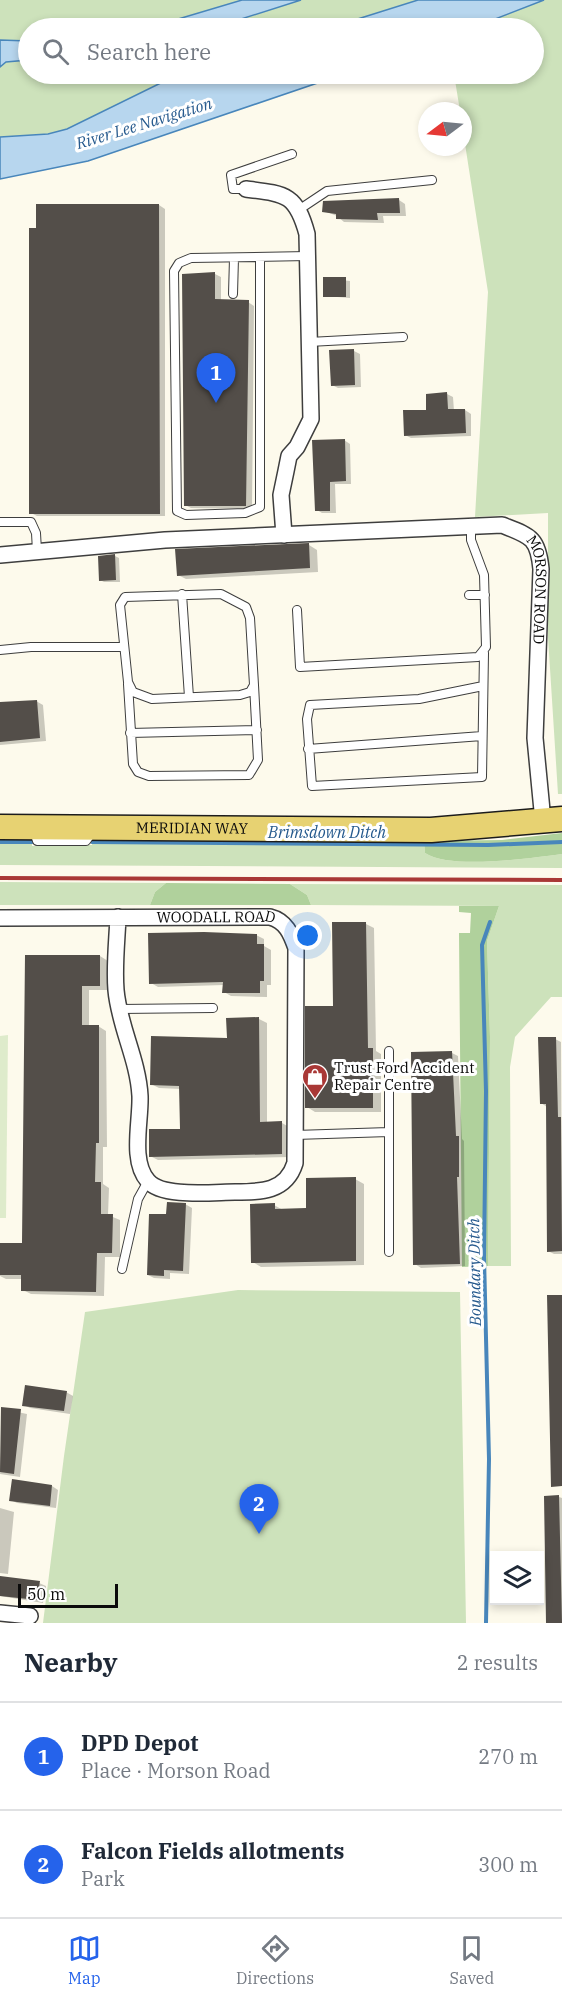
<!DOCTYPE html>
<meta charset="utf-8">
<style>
:root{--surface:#fff;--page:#f2f2f3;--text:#1f2937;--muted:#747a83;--line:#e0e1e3;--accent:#2563eb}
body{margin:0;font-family:"IBM Plex Serif",serif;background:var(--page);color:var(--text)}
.controls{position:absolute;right:18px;bottom:18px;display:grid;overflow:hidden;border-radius:0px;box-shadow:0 3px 9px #0003}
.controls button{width:54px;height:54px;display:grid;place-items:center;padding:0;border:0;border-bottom:2px solid var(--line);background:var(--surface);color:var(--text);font:30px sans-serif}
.compass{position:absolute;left:418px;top:102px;width:54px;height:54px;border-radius:50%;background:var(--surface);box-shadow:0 3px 9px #0003;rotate:254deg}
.scale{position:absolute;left:18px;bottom:15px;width:100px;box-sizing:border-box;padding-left:6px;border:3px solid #0b0b0b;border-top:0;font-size:16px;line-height:21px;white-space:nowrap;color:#0b0b0b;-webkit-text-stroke:4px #fff;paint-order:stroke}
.you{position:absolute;left:308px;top:936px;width:21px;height:21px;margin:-15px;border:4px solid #fff;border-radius:50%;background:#1a73e8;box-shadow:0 0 0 9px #1a73e833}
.badge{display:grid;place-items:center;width:39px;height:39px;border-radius:50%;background:var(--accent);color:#fff;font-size:20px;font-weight:700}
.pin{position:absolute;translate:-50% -50px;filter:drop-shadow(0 2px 3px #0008)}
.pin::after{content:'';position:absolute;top:32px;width:21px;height:18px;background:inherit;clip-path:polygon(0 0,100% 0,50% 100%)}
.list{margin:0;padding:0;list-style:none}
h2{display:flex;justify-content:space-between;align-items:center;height:78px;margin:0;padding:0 24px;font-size:26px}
h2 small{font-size:20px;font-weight:400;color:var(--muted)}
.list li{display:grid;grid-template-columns:39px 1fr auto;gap:18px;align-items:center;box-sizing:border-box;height:108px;padding:0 24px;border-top:2px solid var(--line)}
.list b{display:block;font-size:22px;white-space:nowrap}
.list p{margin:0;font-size:20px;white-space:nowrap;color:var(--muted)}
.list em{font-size:20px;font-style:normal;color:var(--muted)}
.icon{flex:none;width:33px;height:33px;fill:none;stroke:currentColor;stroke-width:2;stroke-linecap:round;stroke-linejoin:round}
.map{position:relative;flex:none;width:562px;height:1623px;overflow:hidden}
.search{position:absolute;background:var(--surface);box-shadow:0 3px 9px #0003;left:18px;right:18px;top:18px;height:66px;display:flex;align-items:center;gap:15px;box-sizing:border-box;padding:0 21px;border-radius:33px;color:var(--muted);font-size:22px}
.sheet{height:294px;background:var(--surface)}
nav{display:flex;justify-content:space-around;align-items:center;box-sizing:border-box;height:84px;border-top:2px solid var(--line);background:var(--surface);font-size:16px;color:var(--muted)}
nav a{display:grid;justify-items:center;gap:3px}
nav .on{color:var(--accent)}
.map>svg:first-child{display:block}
.green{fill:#cde2bb}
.forest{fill:#b0d19c}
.pitch{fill:#deebcb}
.water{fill:#b7d6ee;stroke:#4886bb;stroke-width:1.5}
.shadow{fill:#0003}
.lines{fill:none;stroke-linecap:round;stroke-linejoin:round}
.stream{stroke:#4886bb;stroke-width:4}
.building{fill:#534e49}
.service-casing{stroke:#3e3e3e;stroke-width:10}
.minor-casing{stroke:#3e3e3e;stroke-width:18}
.primary-casing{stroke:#1c1c1c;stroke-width:27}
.service{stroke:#fff;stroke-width:8}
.minor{stroke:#fff;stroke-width:15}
.primary{stroke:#e7d272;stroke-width:24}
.rail{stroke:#a93836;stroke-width:4}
.labels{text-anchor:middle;stroke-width:6;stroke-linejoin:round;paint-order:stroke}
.street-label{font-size:15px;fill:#0b0b0b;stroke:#fff}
.poi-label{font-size:15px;fill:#0b0b0b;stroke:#fff;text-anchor:start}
.water-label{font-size:16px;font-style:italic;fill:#25598d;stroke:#fff}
</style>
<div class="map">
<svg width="562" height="1623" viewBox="0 0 562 1623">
<rect width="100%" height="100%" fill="#fdfaec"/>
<path class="green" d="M0 0H242L148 28H28V41L0 40Z
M301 0H418L329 28H213Z
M544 0H562V794H558L548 637V513L475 517 488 292 463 131V111H460L454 74H534V28H472Z
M15 60H28V74H179L67 129 48 134 0 137V67L6 62Z
M0 839H32V846L92 845V839L424 841 425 853C451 870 530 858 562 854V868L0 865Z
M0 882 166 883 155 892 150 905H0Z
M290 884 562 885V997H551L515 1037 510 1067 511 1266H488L490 1037 487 941 499 906 311 905 307 895Z
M238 1290 460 1292 466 1623H43L64 1456 85 1312Z"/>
<path class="forest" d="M562 833V854C530 858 451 870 425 853L424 841 502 840Z
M166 883 290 884 307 895 311 905H150L155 892Z
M459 906H499L487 941 490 1037 488 1266 462 1267 459 933H470L471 913 459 912Z"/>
<path class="pitch" d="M8 1035 6 1218H0V1036Z"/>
<path class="water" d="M242 0H301L213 28H148Z
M418 0H544L472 28H329Z
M0 40 28 41V60L6 62 0 67Z
M179 74H344L88 161 0 179V137L48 134 67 129Z"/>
<path class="shadow" d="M399 200 405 204 406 216H383L384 223 344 222 337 216 324 211Z
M159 205 165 209V516H37L31 513 38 229Z
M215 274 221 277V301L248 302 254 306 252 509 191 508 185 505 183 275Z
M324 278 350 281V298L324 296Z
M354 351 360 354 361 387 338 388 332 385Z
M447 394 453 397 454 411 465 410 471 414V436L411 438 405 435Z
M344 440 350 444 351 484H335L336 513H322L317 510Z
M309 545 317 550 318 572 186 579 178 575Z
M115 556 119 558 120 582H104L100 580Z
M36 701 43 705 46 741 0 745V704Z
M366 924 374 928 376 1051 381 1054V1112H315L307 1107 335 1008Z
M256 935 264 939V946L271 950V985H267V997L231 996 224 992V985L158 987 151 983Z
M27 956H100L108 961V990H89V1026H98L106 1031 107 1147H103V1184L109 1188 108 1215 120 1220V1257H105L104 1296 31 1294 23 1290V1279H6L0 1276V1245H23Z
M228 1019H259L267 1023V1123H282L289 1127 290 1157 158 1160 150 1156 182 1130 181 1089 159 1088 151 1084 228 1040Z
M555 1039 561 1042 562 1254H554L548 1251 547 1107 541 1103Z
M452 1053 458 1056 462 1139 464 1141 465 1266 421 1268 415 1264Z
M355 1179 364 1184V1265L261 1267 253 1262 274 1205 283 1210H308Z
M185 1204 192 1208 189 1274 170 1273V1279L154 1278 148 1275 168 1216Z
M66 1392 73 1396 70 1414 30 1408 24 1405Z
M3 1409 27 1414 20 1477 0 1474Z
M14 1481 52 1486 58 1490 56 1508 17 1503 11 1500Z
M559 1497 562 1498V1623H548Z
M0 1508 14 1512 8 1574 0 1573Z
M0 1577 39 1583 46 1586 43 1603 0 1596Z"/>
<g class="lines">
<path class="stream" d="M0 842H32
M92 842 488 845 562 842
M486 1623 489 1459 484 1257 486 1091 482 945 490 922"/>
</g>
<path class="building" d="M399 198 400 213H377L378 220 336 219V214L322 212 323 201Z
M36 204H159L160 514H29V228H36Z
M215 272V299L249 300 246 506H184L182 274Z
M323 277H346V297H323Z
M354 349 355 385 331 386 329 350Z
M447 392 448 409H465L466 433 404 436 403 410H426V394Z
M345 439 346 481 330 482V511H315L312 440Z
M309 543 310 568 177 576 175 549Z
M115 554 116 580 99 581 98 556Z
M37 700 40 738 0 742V702Z
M332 922H366L368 1048H373V1108H305V1006H333Z
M204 932 257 934V944H264V981H260V993H222L223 982 149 984 148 933Z
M25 955H100V986H82V1025H99V1143H96L95 1182H101V1214H113L112 1253H97L96 1292 21 1291V1275H0V1243H22Z
M259 1017 260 1122 282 1121V1154L149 1157V1129H180L179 1086 150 1085 151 1036 227 1038 226 1018Z
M538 1037H556L558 1117H561L562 1251 547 1252 546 1104H540Z
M452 1051 456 1136H459V1177H457L460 1264 413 1265 411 1052Z
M356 1177V1261L251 1263 250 1204 275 1203V1209L306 1208V1178Z
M167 1202 186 1203 183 1271 164 1270V1276L147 1275 149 1214H166Z
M547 1295H562V1486L551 1487Z
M25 1385 67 1391 64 1411 22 1406Z
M1 1407 21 1409 14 1474 0 1472Z
M12 1479 52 1485 50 1506 9 1501Z
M559 1495 562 1623H546L544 1496Z
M0 1576 40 1581 37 1600 0 1596Z"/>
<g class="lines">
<defs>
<path id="service" d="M246 189H233L231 175 292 154
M300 209 327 191 432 180
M260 258V507L245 513 186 515 177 511 174 271 179 263 191 258 308 256
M233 294 234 258
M309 342 403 337
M0 522H31L36 533 37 551
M182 594 189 697
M221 594 246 607 250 618 254 685 250 692 240 695 152 699 133 692 128 682 120 605 125 597Z
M469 595H485
M297 610 300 667 478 657 486 647 484 575 471 540V526
M0 650 31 647H124
M128 684 133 764 138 772 149 776 249 775 258 760 254 685
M483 686 419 699 310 705 307 719 312 786 482 777 484 653
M130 733 257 730
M308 749 482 736
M34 832 37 841H86L92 833
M120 1009 213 1008
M389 1051V1252
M295 1135 389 1132
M122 1269 138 1199 148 1181"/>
<g id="minor">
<path d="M246 189C286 194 296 194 307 234L311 419 297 447 289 456 286 471 281 495 284 535"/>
<path id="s1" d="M0 555 165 540 502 525C530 536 538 537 541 569L535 738 543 821"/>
<path id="s2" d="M0 918 270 917C286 921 291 934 296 948L295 1163C286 1192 261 1192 235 1192 214 1192 162 1198 148 1181 130 1161 141 1121 140 1096 138 1059 119 1026 116 990 114 966 117 941 118 917"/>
<path d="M0 1613 30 1616"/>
</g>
<g id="primary">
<path id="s3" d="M0 827 431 830 562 819"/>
</g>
</defs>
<use href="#service" class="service-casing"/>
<use href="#minor" class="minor-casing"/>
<use href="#primary" class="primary-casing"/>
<use href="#service" class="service"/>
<use href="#minor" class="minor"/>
<use href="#primary" class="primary"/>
<path class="rail" d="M0 878 562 880"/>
</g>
<defs>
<symbol id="shop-pin" viewBox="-11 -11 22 30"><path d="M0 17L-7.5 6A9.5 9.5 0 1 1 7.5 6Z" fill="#a93836" stroke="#fff"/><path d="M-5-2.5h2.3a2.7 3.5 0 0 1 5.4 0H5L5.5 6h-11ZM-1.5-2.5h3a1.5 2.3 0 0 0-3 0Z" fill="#fff"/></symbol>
</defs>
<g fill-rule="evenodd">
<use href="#shop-pin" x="300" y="1062" width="30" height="40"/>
</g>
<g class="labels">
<g class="street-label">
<text dy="5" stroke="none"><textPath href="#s1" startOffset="588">MORSON ROAD</textPath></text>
<text dy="5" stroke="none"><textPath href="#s3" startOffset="192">MERIDIAN WAY</textPath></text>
<text dy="5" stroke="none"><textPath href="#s2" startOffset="216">WOODALL ROAD</textPath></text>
</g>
<g class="poi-label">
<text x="334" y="1073">Trust Ford Accident<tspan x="334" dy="17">Repair Centre</tspan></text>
</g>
<g class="water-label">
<text transform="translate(144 123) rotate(-17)" y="6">River Lee Navigation</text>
<text x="327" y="838">Brimsdown Ditch</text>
<text transform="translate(474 1272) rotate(-91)" y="6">Boundary Ditch</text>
</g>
</g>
</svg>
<div class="controls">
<button><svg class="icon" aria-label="layers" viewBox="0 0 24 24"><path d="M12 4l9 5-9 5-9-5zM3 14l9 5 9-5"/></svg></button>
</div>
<svg class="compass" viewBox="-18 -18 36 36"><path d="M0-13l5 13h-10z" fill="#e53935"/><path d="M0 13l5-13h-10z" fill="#747a83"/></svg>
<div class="scale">50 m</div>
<div class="you"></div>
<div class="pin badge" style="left:216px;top:403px">1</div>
<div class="pin badge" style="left:259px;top:1534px">2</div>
<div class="search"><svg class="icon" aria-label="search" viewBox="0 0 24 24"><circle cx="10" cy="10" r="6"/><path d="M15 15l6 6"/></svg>Search here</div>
</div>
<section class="sheet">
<h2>Nearby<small>2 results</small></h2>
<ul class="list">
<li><span class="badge">1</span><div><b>DPD Depot</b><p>Place · Morson Road</p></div><em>270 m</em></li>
<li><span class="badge">2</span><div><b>Falcon Fields allotments</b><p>Park</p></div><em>300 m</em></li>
</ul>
</section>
<nav>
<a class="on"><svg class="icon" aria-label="map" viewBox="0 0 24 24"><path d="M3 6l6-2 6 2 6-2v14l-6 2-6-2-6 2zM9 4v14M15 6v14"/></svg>Map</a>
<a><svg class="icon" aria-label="directions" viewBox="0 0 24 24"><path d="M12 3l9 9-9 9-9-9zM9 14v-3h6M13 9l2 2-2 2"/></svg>Directions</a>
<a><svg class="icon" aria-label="saved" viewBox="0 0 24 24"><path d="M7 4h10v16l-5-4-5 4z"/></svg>Saved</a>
</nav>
